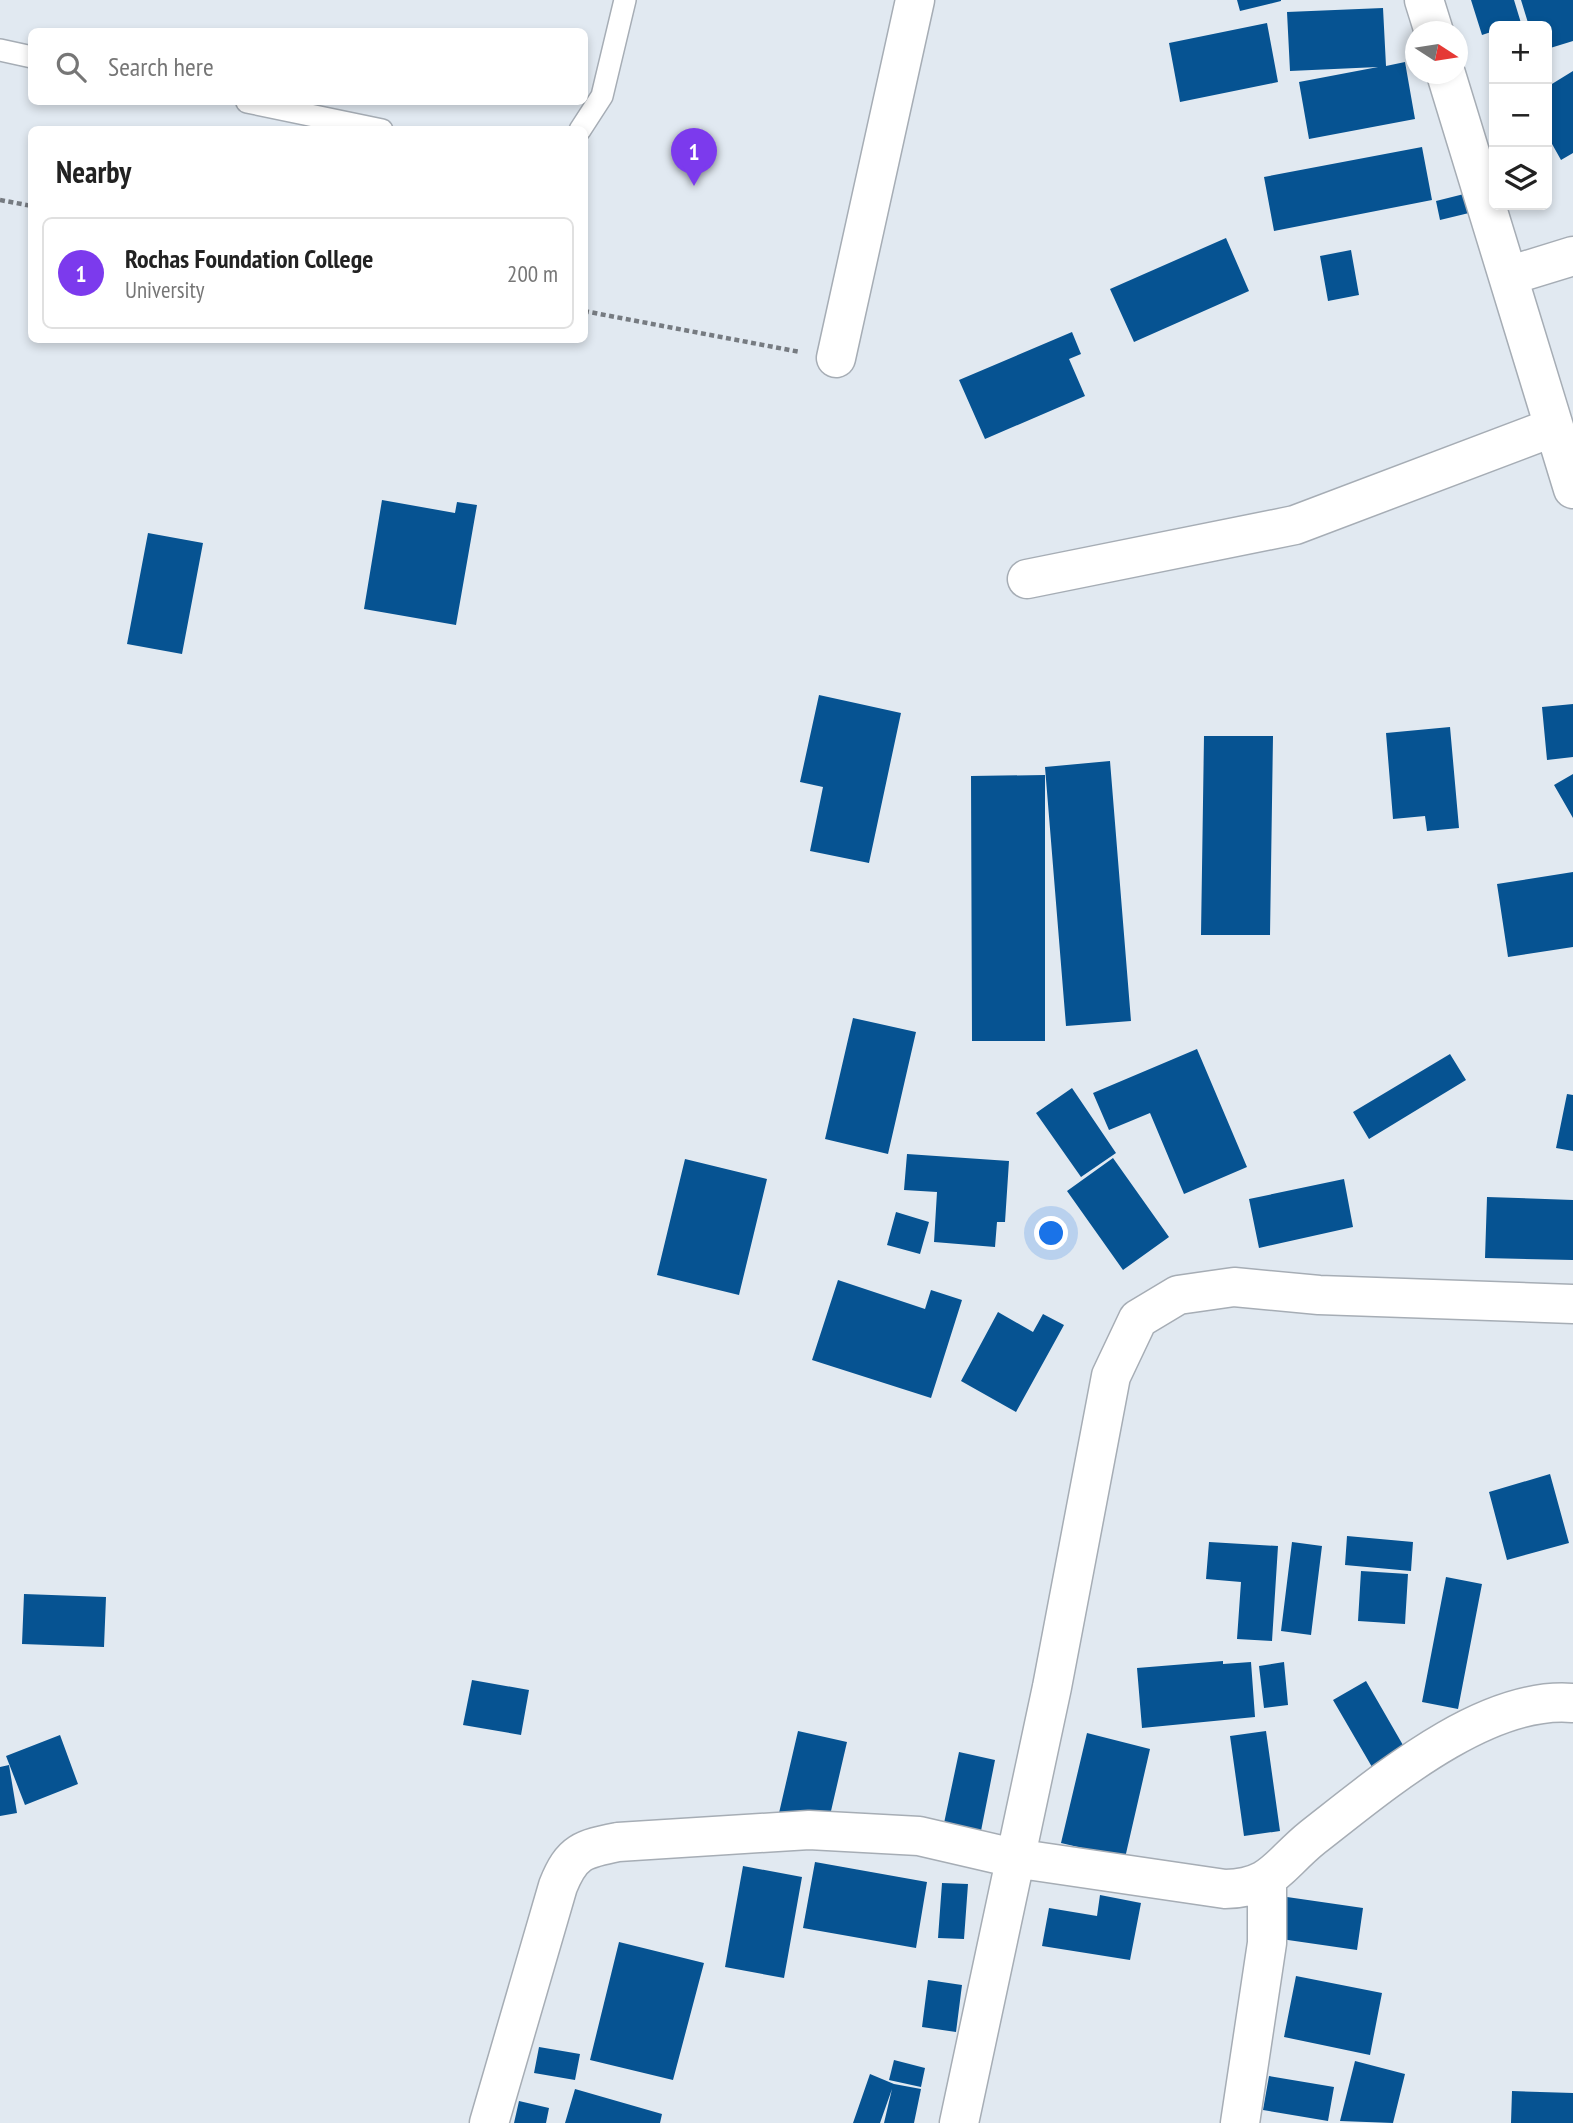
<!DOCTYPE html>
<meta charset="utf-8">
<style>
:root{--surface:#fff;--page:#f2f2f2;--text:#222;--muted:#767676;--line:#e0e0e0;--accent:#7c3aed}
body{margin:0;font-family:"PT Sans Narrow",sans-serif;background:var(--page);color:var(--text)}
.controls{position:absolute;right:21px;top:21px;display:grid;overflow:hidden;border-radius:10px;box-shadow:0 4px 10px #0003}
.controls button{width:63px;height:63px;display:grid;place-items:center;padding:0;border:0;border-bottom:2px solid var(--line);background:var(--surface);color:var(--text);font:35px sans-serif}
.compass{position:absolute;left:1405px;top:21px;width:63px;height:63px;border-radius:50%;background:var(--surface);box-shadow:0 4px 10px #0003;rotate:102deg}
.you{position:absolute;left:1052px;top:1234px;width:24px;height:24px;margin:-18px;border:5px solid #fff;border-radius:50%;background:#1a73e8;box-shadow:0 0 0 10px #1a73e833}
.badge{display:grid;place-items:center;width:46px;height:46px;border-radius:50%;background:var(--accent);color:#fff;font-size:23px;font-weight:700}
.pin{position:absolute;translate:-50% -58px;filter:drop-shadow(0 2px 4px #0008)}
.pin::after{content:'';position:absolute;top:37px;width:24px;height:21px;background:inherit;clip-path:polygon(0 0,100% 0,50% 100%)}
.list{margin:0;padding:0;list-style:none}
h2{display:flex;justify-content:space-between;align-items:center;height:91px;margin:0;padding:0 28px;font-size:30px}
h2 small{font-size:23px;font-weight:400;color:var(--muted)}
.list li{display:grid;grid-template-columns:46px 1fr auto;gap:21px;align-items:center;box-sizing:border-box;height:112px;margin:0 14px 14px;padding:0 14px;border:2px solid var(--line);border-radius:10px}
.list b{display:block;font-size:26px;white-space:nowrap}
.list p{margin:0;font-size:23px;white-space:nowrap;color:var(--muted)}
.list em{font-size:23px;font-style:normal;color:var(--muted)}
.icon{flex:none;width:38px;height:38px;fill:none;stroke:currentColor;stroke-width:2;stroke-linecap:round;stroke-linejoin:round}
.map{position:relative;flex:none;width:1573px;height:2123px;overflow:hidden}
.search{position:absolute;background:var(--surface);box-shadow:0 4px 10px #0003;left:28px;top:28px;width:560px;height:77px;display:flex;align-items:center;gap:18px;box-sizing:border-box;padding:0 24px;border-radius:10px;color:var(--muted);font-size:26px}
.panel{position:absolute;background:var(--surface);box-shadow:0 4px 10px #0003;left:28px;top:126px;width:560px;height:217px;border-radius:10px}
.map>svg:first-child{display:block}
.building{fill:#065392}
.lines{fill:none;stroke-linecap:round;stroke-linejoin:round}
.service-casing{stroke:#a6adb5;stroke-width:24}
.minor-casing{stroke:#a6adb5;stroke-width:41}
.path{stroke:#767b81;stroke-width:4.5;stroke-dasharray:5 3.5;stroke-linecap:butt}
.service{stroke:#fff;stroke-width:21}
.minor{stroke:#fff;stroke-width:38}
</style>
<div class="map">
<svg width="1573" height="2123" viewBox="0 0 1573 2123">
<rect width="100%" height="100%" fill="#e1e9f1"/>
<path class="building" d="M1237 0H1281V1L1240 11Z
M1471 0H1514L1521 23 1494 26V31L1482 35Z
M1521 0H1573V41L1547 49V26H1529Z
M1383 8 1386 66 1405 62 1415 119 1309 139 1299 82 1378 67 1290 71 1287 12Z
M1267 23 1278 82 1180 102 1169 43Z
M1573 71V153L1561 160 1547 135V87Z
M1422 147 1432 200 1274 231 1264 177Z
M1464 194 1469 213 1440 220 1436 201Z
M1226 238 1249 291 1134 342 1110 289Z
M1351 250 1359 295 1328 301 1320 256Z
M1072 332 1081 354 1069 359 1085 396 985 439 959 380Z
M382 500 455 513 457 502 477 505 456 625 364 609Z
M148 533 203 543 182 654 127 644Z
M819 695 901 713 869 863 810 851 823 787 800 782Z
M1573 704V757L1547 760 1542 707Z
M1450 727 1459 828 1427 831 1425 816 1393 819 1386 733Z
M1204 736H1273L1270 935H1201Z
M1110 761 1131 1021 1066 1026 1045 767Z
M1573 774V818L1554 785Z
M1045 775V1041H972L971 776Z
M1573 872V947L1508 957 1497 884Z
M853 1018 916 1032 888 1154 825 1139Z
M1197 1049 1247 1167 1184 1194 1150 1113 1109 1130 1093 1093Z
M1450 1054 1466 1080 1369 1139 1353 1112Z
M1072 1088 1116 1153 1081 1177 1036 1113Z
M1567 1094 1573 1095V1151L1556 1148Z
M907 1154 1009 1161 1005 1222H997L995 1247 934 1242 937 1192 904 1190Z
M1113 1158 1169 1237 1123 1270 1067 1191Z
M685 1159 767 1179 739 1295 657 1275Z
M1344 1179 1353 1227 1259 1248 1249 1199Z
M1487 1197 1573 1200V1260L1485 1258Z
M896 1212 929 1222 920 1254 887 1245Z
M838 1280 925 1309 931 1290 962 1300 931 1398 812 1360Z
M998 1312 1033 1332 1043 1314 1064 1325 1016 1412 961 1381Z
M1550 1474 1569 1543 1507 1560 1489 1492Z
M1347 1536 1413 1542 1411 1571 1345 1565Z
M1209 1542 1278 1546 1272 1641 1237 1639 1241 1582 1206 1579Z
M1292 1542 1322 1546 1311 1635 1281 1631Z
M1361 1571 1408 1574 1405 1624 1358 1621Z
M1446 1577 1482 1584 1458 1709 1422 1702Z
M24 1594 106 1597 104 1647 22 1644Z
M1223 1661V1664L1251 1662 1255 1717 1142 1728 1137 1668Z
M1284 1662 1288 1705 1264 1708 1259 1666Z
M472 1680 529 1690 521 1735 463 1725Z
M1366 1681 1411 1759 1379 1779 1333 1700Z
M798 1731 847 1742 828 1824 779 1813Z
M1266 1731 1280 1831 1244 1836 1230 1736Z
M1087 1733 1150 1749 1125 1858 1061 1843Z
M60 1735 78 1784 25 1805 6 1756Z
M959 1752 995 1760 980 1836 943 1828Z
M9 1765 17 1813 0 1816V1767Z
M815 1862 927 1882 916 1948 803 1928Z
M743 1866 802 1877 784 1978 725 1967Z
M942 1883 968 1884 964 1939 938 1938Z
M1100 1895 1141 1903 1130 1960 1042 1946 1049 1908 1097 1916Z
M1287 1897 1363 1908 1357 1950 1281 1939Z
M619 1942 704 1963 673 2080 590 2060Z
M1296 1976 1382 1993 1370 2055 1284 2037Z
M928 1980 962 1985 956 2032 922 2027Z
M539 2047 580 2054 575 2080 534 2073Z
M894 2060 925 2068 921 2087 889 2080Z
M1355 2061 1405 2074 1393 2123 1340 2121Z
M870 2074 894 2084 921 2089 914 2123H884L892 2089 880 2123H853Z
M1269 2076 1334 2087 1328 2121 1263 2110Z
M575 2089 662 2114 660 2123H565Z
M1512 2091 1573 2093V2123H1511Z
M519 2101 549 2108 546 2123H514Z"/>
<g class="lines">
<defs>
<path id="service" d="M0 50 32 57
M247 102 382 130
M580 130 602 96 625 0"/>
<path id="minor" d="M1424 0 1434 32
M1446 74 1573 489
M1508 276 1573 256
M836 358 915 0
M1027 579 1295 525 1554 427
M489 2123 558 1886C572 1851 583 1849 618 1842L809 1830 919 1836 1014 1858 1225 1889C1273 1888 1278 1865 1313 1837 1380 1785 1484 1695 1573 1703
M959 2123 1052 1687 1111 1376 1138 1319 1178 1295 1234 1287 1319 1295 1573 1304
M1240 2123 1267 1943V1881"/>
</defs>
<use href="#service" class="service-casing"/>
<use href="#minor" class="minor-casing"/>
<path class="path" d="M0 200 32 206
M584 311 800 352"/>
<use href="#service" class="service"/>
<use href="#minor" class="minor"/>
</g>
</svg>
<div class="controls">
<button>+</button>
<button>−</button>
<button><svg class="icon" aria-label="layers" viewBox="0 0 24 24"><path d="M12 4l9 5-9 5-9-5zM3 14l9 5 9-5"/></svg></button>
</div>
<svg class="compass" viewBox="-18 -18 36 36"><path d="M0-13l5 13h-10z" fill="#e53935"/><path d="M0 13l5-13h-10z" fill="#767676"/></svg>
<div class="you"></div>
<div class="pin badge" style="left:694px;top:186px">1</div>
<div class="search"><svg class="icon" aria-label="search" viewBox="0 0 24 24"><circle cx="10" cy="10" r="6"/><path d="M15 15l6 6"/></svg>Search here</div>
<section class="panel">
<h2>Nearby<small></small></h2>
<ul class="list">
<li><span class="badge">1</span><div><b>Rochas Foundation College</b><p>University</p></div><em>200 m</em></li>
</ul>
</section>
</div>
